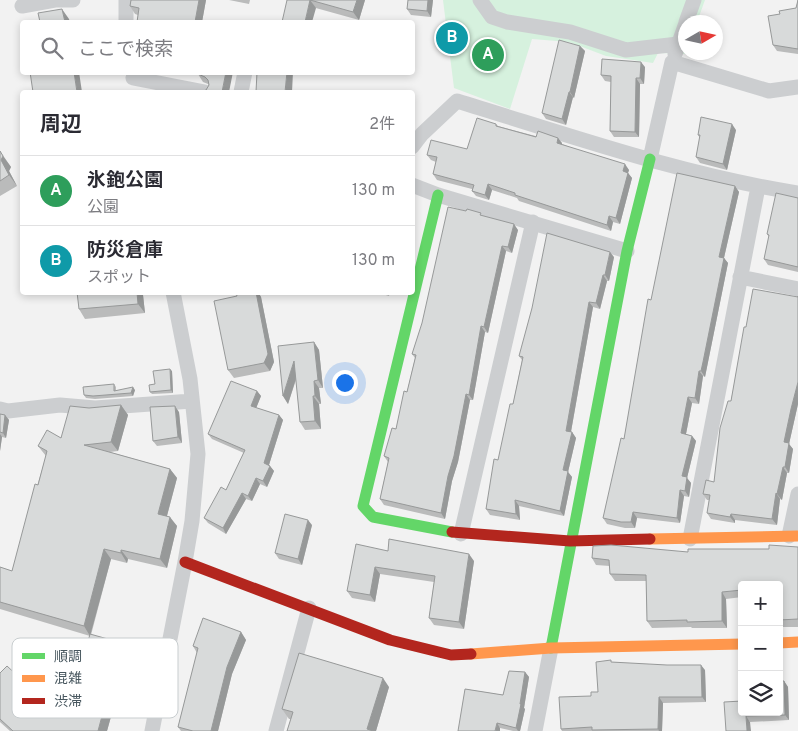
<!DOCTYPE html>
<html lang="ja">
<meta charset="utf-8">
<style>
:root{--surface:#fff;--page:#f7f7f7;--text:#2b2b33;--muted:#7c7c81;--line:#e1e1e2;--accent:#848d92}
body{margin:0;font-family:Overpass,"Noto Sans JP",sans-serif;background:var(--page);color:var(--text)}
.controls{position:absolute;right:15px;bottom:15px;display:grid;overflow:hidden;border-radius:5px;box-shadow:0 2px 8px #0003}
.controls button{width:45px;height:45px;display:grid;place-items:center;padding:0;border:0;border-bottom:1px solid var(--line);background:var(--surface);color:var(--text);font:25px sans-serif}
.compass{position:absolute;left:678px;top:15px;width:45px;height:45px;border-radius:50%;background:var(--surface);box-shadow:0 2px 8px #0003;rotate:81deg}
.you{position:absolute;left:344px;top:382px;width:18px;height:18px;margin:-12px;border:4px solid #fff;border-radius:50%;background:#1a73e8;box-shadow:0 0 0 8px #1a73e833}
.badge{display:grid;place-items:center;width:32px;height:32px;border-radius:50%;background:var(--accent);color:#fff;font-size:16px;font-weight:700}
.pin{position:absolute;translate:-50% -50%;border:2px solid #fff;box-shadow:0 1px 5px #0006}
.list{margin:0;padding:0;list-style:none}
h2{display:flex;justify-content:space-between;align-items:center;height:65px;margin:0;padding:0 20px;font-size:21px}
h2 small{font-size:16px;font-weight:400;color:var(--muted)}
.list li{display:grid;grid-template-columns:32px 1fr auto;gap:15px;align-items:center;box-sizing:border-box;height:70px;padding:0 20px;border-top:1px solid var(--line)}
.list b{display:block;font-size:19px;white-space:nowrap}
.list p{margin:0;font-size:16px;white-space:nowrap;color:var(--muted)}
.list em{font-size:16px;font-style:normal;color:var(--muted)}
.icon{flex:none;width:28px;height:28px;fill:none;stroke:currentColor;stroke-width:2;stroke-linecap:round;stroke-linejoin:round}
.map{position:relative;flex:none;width:798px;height:731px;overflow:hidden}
.search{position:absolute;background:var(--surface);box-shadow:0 2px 8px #0003;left:20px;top:20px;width:395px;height:55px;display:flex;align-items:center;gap:12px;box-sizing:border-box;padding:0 18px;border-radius:5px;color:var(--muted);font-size:19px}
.panel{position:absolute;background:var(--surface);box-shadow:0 2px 8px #0003;left:20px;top:90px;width:395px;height:205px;border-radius:5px}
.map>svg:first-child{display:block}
.green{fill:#d6f1de}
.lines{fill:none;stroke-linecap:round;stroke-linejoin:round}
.street{stroke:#ccced0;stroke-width:15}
.fast{stroke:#63d668;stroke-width:11}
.slow{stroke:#ff974d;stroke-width:11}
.jam{stroke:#b3261e;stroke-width:11}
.wall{fill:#babbbb}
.shaded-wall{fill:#979999}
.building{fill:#d8dada;stroke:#979999}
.key{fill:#fff;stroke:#c8cdcf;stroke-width:1}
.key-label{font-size:14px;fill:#48575f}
</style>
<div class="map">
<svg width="798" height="731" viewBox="0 0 798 731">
<rect width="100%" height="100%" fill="#f2f2f2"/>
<path class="green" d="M443 0H705L697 22H686V54L658 53 653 63 606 56 569 42 532 39 510 109 454 88Z"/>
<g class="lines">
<path class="street" d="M55 0H73
M480 0 492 17 507 22 570 32 626 50 678 44
M22 6 55 0
M126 22V0
M686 22 694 0
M675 54 686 23
M133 78 205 92
M241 92 245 72
M412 147 422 134 457 101C569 135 682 175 798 193
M650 159 672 62 769 91 798 87
M412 185 438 195 627 251
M740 277 798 289
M0 409 8 411 60 405 95 408 192 401
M461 534 533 222
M789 536 798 494
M690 539 758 187
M152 731 185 562 192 521 198 454 190 379 173 292
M276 731 309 608
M535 731 551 648"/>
<path class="fast" d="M438 195 363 506 373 517 452 532
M551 648 627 251 650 159"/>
<path class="slow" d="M650 539 798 536
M779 643 798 642
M471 654 551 648 742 644"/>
<path class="jam" d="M452 532 570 541 650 539
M185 562 390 640 451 655 471 654"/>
</g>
<path class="wall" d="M131 0H206L202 22H137L138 15 135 14 130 6Z
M229 0H250L249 4Z
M287 0H365L359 20Z
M408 0H433L431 17 411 15 407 9Z
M798 0V54L777 51 773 45 780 14 796 8Z
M580 46 585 51 574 98 573 97 566 125 546 119 542 113Z
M645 67 644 84H640L639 137H614L610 131 611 82 605 81 601 75Z
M195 72H233L206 90 209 85 208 84 203 82 198 74V73Z
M496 124 498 126 562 143V144L629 170 628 173 632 178 620 224 613 222 611 231 519 201 517 198 492 190 489 200 476 196 472 191V189L437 180 433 174 436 162 431 160 427 155 467 149Z
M736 130 727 170 700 163 696 157 700 138 698 135Z
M0 151 11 167 9 171 17 186 0 196Z
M735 186 739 192 724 258 728 263 707 367 705 377 703 376 699 404 692 403 686 434 692 436 696 441 687 478 691 483 689 497 684 496 680 523 637 518 635 528H625L607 524 603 518 624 439 651 300Z
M798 198V272L768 265 764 259 769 237 767 234Z
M483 216 518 230 512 253 506 251 488 333 485 332 473 400H470L458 462 452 481 445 519 384 505 380 499 388 462 384 456 396 429 407 392 415 358 412 354Z
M614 257 609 281H607L600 309 593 307 571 432H572L576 438 568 472 572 477 564 516 519 506 520 520 490 515 486 509 513 404 522 360 519 356Z
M77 292H156V293L143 295 145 313 85 319 79 309Z
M256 292H258L261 297 274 362 270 371 234 378 228 370Z
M376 292H390L389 296Z
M798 296V404L789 444 793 449 789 473H787L782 500 780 499 777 525 735 520V523L711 519 707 513 709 500H707L703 494 714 482 746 327Z
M314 342 319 350 323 388H319L321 404H319L321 429 305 430 300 422 296 380 288 404 283 396Z
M172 371 173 393 152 394 150 392Z
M114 384 116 387V390H135L133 396 95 399 86 398 84 395Z
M257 391 261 396 256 408 279 415 283 420 269 465 274 471 267 487 260 484 252 501 246 499 226 534 208 523 204 518 226 490 244 453 212 439 208 434Z
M121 405 128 415 118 451 110 452 170 469 177 478 167 516 177 526 167 568 128 559 127 563 111 559 91 635 121 651 120 658 130 668 122 697 117 695 107 731H10L0 722V673L47 703 82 664 90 636 0 609V567L12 571 46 456 38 446 61 438 89 408Z
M179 412 182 443 157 446 153 441Z
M0 414 5 415 9 420 6 438 2 437 0 451Z
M312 525 302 565 279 559 275 553Z
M798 547V627H779V585H742V597L726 599 727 628H692L691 627 652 628 647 621 646 581H615L610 574V566L596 565 592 558 688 552 769 549Z
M388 551 474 561 464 629 434 625 429 618 434 582 380 574 375 602 352 598 347 591Z
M241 632 246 640 232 674 218 731H181L178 727 197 653 193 646Z
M612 662 705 670 706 702 663 703 662 731H562L561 729 591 696 598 692Z
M525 672 529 677 524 708 525 709 520 731H513L500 728 465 689 503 695Z
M784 681 788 687 789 720 750 722 742 712Z
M389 687 376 731H287L291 719H289L282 709Z"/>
<path class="shaded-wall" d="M199 0H206L202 22H195Z
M310 0 316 8 312 22H305Z
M357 0H365L359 20 353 12Z
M428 0H433L431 17 427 11Z
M62 9 69 19 70 22H65Z
M580 46 585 51 574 98 570 92Z
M641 62 645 67 644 84 640 78Z
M74 72H79L82 92H77Z
M226 72H233L229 92H222Z
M287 72H293L292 92H285Z
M636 78 640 84 639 137 635 132Z
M569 92 573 97 566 125 562 119Z
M732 124 736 130 727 170 723 164Z
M558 138 562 143 561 148 557 143Z
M3 156 11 167 9 171 17 186 9 175 1 160Z
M625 164 629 170 628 173 632 178 620 224 616 218 623 171Z
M488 184 492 190 489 200 485 195Z
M735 186 739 192 723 262 719 257Z
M609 216 613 222 611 231 607 225Z
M514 224 518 230 512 253 508 247Z
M502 246 506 251 488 333 484 327Z
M610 252 614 257 609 281 605 275Z
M724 258 728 263 705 377 701 371Z
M603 275 607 281 600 309 596 303Z
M137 292H141L143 295 145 313 138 304Z
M256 292H258L261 297 274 362 270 371 264 363Z
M589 302 593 307 570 437 566 431Z
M481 326 485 332 473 400 469 395Z
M314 342 319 350 323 388 318 380Z
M294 361 299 369 288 404 283 396Z
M170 369 172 371 173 393 171 390Z
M699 371 703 376 699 404 695 398Z
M314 381 319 388 321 404 315 396Z
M798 382V404L789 444 793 449 789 473 785 467 784 442 791 409Z
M133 387 135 390 133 396 131 393Z
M257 391 261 396 255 411 251 406Z
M466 394 470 400 458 462 452 481 445 519 441 513 448 476Z
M313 396 319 404 321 429 315 421Z
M688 397 692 403 685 439 681 433Z
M121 405 128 415 118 451 111 442Z
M175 406 179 412 182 443 178 437Z
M5 415 9 420 6 438 3 433Z
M279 415 283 420 268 468 264 463Z
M572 432 576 438 568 472 572 477 564 516 560 511 563 470Z
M0 434 2 437 0 451Z
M692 436 696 441 687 478 691 483 689 497 685 491 682 476Z
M270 466 274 471 267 487 263 481Z
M783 467 787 473 782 500 777 494Z
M170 469 177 478 165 523 158 514Z
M256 478 260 484 252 501 248 496Z
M680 490 684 496 680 523 677 518Z
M242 493 246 499 226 534 223 528Z
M776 493 780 499 777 525 772 519Z
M515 500 519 506 520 520 516 514Z
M633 512 637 518 635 528 631 522Z
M731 514 735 520V523L730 517Z
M170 517 177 526 167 568 160 559Z
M308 520 312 525 302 565 298 559Z
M104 549 111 559 90 636 84 626Z
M121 550 128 559 127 563 121 553Z
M469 554 474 561 464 629 459 622Z
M375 567 380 574 375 602 370 595Z
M722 592 726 599 727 628 722 621Z
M241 632 246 640 232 674 218 731H211L227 667Z
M115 641 121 651 117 666 111 657Z
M123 658 130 668 122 697 115 687Z
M701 665 705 670 706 702 702 697Z
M525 672 529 677 524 708 525 709 520 731H518L516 728Z
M383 678 389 687 376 731H369L367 729Z
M784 681 788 687 789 720 785 715Z
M110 686 117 695 107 731H98Z
M659 697 663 703 662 731H659L658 729Z
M746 716 750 722 751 731H747Z
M497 723 500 728V731H495Z"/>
<path class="building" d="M131 0H199L195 22H137L139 8 130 6Z
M287 0H357L353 12 310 0 305 22H282Z
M408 0H428L427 11 407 9Z
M798 0V49L773 45 768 16 780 14 779 11 796 8Z
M62 9 65 22H40L38 13Z
M559 40 580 46 570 92H569L562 119 542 113Z
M602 59 641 62 640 78H636L635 132 610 131 611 76 601 75Z
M30 72H74L77 92H33Z
M198 72H226L222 92H203L206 90 209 85 208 80 205 77 198 74Z
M257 72H287L285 92H256Z
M701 117 732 124 723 164 696 157 700 135H698Z
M477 118 496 124V126L536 137 538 131 558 138 557 143 625 164 623 171 628 173 616 218 609 216 607 225 515 195V193L488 184 485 195 472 191 474 185 433 174 437 157 427 155 431 140 467 149Z
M0 151 3 156 1 160 9 175 0 181Z
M677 173 735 186 719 257 724 258 703 362 701 371H699L695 398 688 397 681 433 692 436 682 476 687 477 685 491 680 490 677 518 633 512 631 522H621L603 518 621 438 624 439 648 299 651 300Z
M776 193 798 198V267L764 259 769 235 767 234Z
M448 207 466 211 467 209 481 213 480 215 514 224 508 247 502 246 484 327 481 326 469 395 466 394 454 456 448 476 441 513 380 499 389 458 384 456 392 428 396 429 404 391 407 392 416 355 412 354 422 323Z
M547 233 610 252 605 275H603L596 303 589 302 566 431 572 432 563 470 568 471 560 511 515 500 516 514 486 509 494 459 498 460 510 404H513L523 357 519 356 532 308Z
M753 289 798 297V296V382L791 409 784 442 789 443 785 467H783L777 494 776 493 772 519 731 514 730 517 707 513 710 495 703 494 706 480 714 482 720 428 728 401H731L744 327H746Z
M77 292H137L138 304 79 309Z
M256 292 268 354 264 363 228 370 214 301 237 296 236 293Z
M314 342 318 380 314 381 315 396H313L315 421 300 422 294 361 283 396 278 346Z
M170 369 171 390 150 392 149 385 155 384 153 371Z
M231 381 257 391 251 406 279 415 264 463 270 466 263 481 256 478 248 496 242 493 223 528 204 518 221 487 226 490 245 450 208 434Z
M114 384V391L133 387 131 393 93 396 84 395 83 387Z
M121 405 111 442 84 445 170 469 158 514 170 517 160 559 121 550V553L104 549 84 626 0 602V567L12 571 35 484 38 485 47 451 38 446 47 430 61 438 70 406 89 408Z
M175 406 178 437 153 441 150 407Z
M0 414 5 415 3 433 0 432Z
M285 514 308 520 298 559 275 553Z
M389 539 469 554 459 622 429 618 435 576 375 567 370 595 347 591 356 544 388 551Z
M611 545 688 552V549H769V545L798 547V619L779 620V585H742V590L722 592V621L687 622V620L647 621 646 575 610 574 609 560 592 558 593 546Z
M203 618 241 632 227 667 211 731H193L178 727 198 648 193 646Z
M90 634 115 641 111 657 123 658 115 687 110 686 98 731H13L0 719V673L7 666 47 703 56 668 75 672 77 663 82 664Z
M299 653 383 678 367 729 373 731H287L293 712 282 709Z
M611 660V662L667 665H701L702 697H659L658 729 592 730V727L561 729 559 697 591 696V692H598L596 662Z
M509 671 525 672 520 704H521L516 728 497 723 495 731H458L465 689 503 695Z
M779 681H784L785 715 746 716 747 731H726L724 702 742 701V712H779Z"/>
<rect x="12" y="638" width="166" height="80" rx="8" class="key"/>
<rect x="22" y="653" width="23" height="6" fill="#63d668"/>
<rect x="22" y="675" width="23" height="7" fill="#ff974d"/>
<rect x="22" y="698" width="23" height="6" fill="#b3261e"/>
<g class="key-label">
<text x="54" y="661">順調</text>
<text x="54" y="683">混雑</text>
<text x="54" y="706">渋滞</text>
</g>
</svg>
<div class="controls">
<button>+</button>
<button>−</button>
<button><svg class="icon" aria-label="layers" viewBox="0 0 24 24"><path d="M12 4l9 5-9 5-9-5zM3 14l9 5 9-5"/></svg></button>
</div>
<svg class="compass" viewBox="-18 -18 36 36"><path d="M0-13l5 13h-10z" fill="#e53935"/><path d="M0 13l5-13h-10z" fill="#7c7c81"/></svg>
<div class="you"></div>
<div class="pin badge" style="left:488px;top:55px;background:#2e9e5b">A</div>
<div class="pin badge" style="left:452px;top:38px;background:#0f9aa8">B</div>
<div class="search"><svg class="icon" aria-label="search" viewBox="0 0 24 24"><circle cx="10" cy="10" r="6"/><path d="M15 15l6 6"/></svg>ここで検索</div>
<section class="panel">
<h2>周辺<small>2件</small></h2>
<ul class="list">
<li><span class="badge" style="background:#2e9e5b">A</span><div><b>氷鉋公園</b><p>公園</p></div><em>130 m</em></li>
<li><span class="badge" style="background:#0f9aa8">B</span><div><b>防災倉庫</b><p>スポット</p></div><em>130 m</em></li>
</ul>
</section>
</div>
